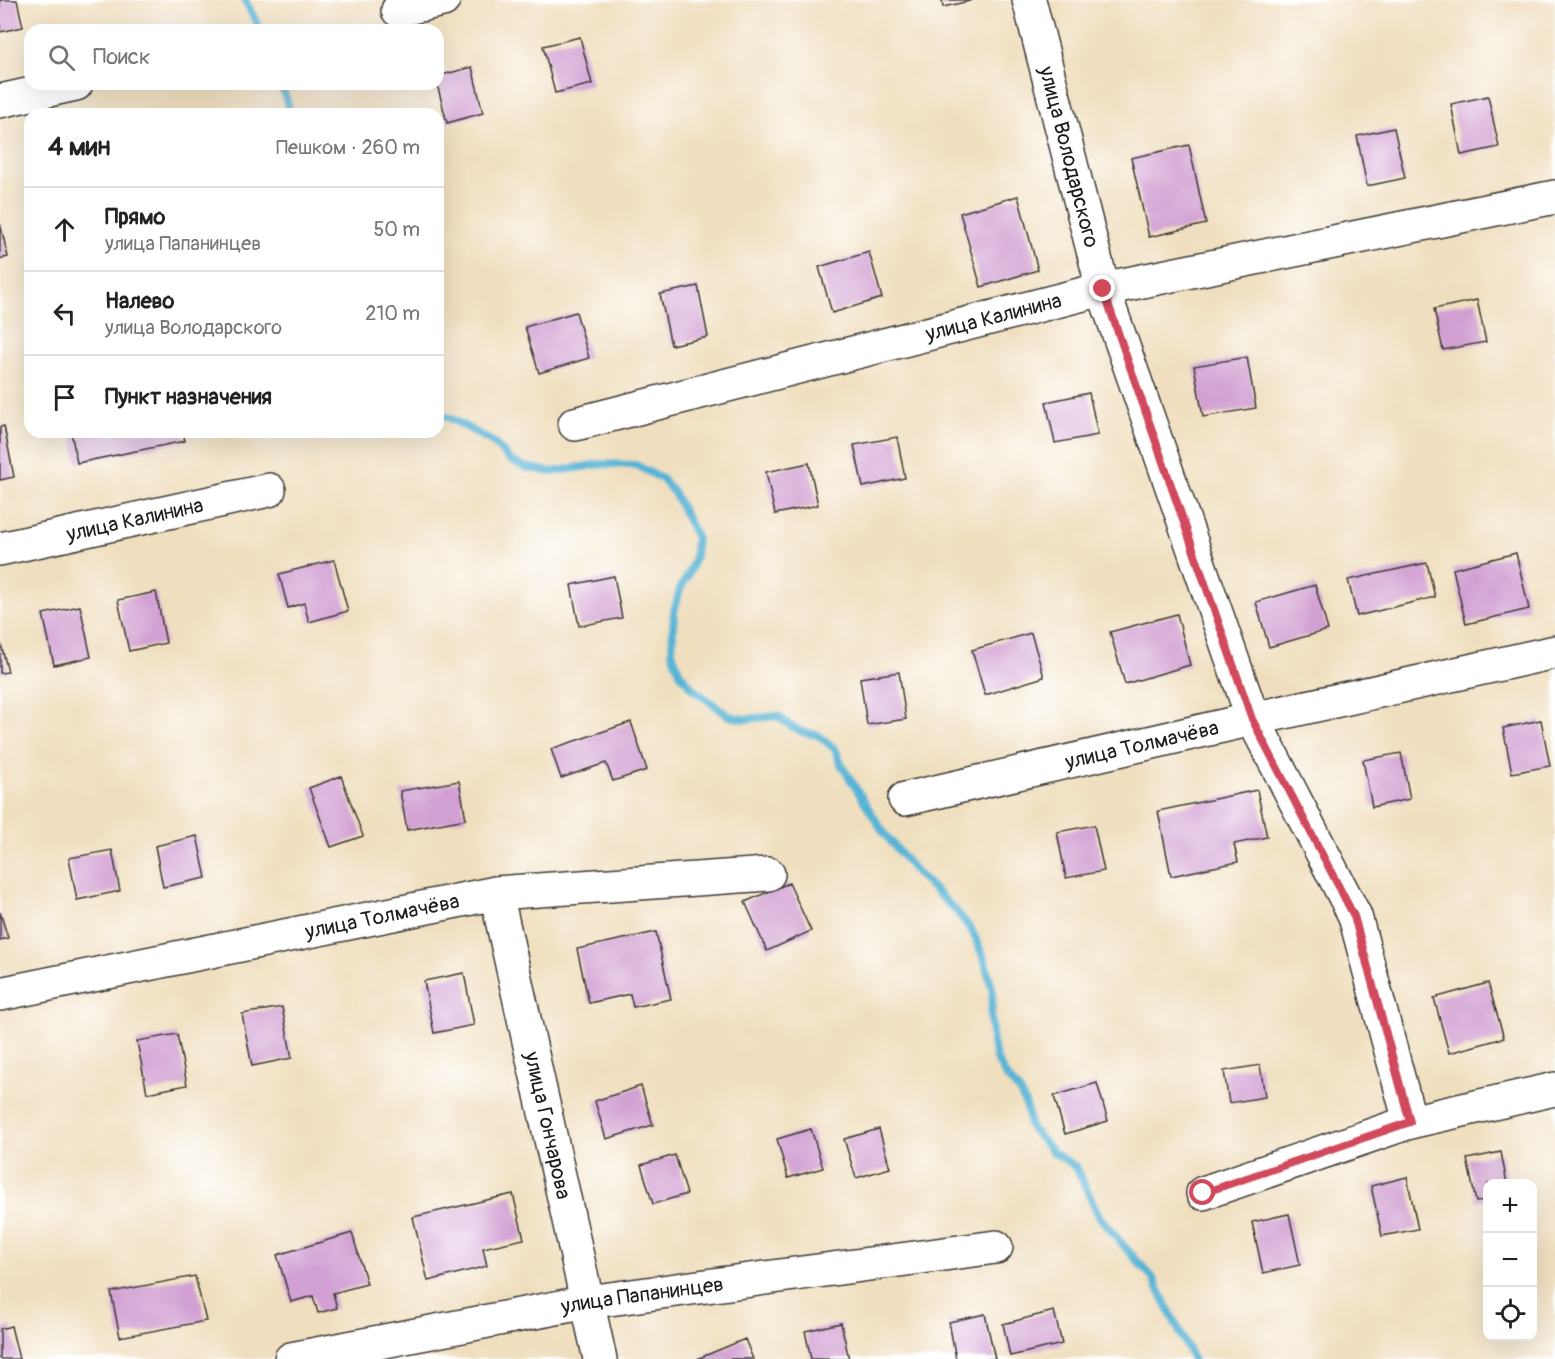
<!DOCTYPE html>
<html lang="ru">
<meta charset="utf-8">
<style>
:root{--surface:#fff;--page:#f2f2f2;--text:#222;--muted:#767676;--line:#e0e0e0}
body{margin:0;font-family:Pangolin,sans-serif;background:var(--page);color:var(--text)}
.controls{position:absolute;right:18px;bottom:18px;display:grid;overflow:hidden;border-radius:12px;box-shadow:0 6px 24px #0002}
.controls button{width:54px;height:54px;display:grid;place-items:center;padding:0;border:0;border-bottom:2px solid var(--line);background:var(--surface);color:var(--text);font:30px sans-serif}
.stop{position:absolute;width:18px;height:18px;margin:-14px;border:4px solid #d1495b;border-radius:50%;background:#fff}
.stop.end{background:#d1495b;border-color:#fff;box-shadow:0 2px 6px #0008}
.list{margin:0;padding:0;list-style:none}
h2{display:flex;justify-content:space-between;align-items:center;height:78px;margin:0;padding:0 24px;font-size:26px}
h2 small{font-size:20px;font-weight:400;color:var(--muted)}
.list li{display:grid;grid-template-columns:39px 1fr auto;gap:18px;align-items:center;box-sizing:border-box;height:84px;padding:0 24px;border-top:2px solid var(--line)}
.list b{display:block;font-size:22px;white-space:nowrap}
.list p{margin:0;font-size:20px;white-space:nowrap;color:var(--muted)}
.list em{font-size:20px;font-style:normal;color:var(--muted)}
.icon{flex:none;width:33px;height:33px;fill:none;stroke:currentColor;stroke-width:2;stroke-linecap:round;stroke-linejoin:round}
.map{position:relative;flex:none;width:1555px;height:1359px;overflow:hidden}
.search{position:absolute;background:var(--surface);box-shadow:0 6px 24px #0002;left:24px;top:24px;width:420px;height:66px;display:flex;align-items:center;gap:15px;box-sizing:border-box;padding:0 21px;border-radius:18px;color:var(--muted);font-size:22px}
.panel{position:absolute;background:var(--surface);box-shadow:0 6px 24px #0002;left:24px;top:108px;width:420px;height:330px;border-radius:18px}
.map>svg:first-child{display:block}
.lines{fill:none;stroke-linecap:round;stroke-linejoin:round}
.stream{stroke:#57b4d5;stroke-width:8}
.building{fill:#d2a0d3}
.minor-casing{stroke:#3c3934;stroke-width:36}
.minor{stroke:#fff;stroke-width:33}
.route{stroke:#d1495b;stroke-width:8}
.labels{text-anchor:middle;stroke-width:5;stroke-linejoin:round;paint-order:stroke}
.street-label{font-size:21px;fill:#1c1c1c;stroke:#fff}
</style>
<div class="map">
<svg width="1555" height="1359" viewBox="0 0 1555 1359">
<rect width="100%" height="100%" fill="#fff"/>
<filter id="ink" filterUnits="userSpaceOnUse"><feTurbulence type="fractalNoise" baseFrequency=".0167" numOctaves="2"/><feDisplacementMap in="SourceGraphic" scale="12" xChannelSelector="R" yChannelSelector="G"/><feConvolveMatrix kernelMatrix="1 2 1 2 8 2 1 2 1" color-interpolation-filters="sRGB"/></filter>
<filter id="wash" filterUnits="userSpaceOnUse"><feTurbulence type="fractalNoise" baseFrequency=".008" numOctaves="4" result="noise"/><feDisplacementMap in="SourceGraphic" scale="24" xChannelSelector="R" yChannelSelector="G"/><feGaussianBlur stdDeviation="1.35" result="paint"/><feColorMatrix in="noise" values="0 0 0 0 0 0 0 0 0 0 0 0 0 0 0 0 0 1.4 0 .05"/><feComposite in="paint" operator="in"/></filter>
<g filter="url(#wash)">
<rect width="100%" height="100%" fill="#f0dfbf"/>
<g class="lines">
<path class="stream" d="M245 0 260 30
M281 84 291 114
M438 414 450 418 493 442 510 460 525 467 551 472 601 464 636 465 662 479 674 493 696 536 695 557 688 575 680 589 674 612 672 652 680 673 693 689 729 716 745 719 778 716 791 726 802 732 818 735 835 749 842 766 884 833 914 870 957 912 972 931 984 958 993 992 991 1016 992 1037 996 1058 1005 1075 1020 1092 1027 1108 1030 1127 1053 1152 1076 1167 1099 1216 1122 1244 1153 1278 1193 1359"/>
</g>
<g id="blocks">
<path class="building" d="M0 0H17L23 27 0 32Z
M942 0H970V1L943 7Z
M580 37 592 84 555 93 543 46Z
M472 67 483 113 447 123 437 84 438 76Z
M1488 96 1499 147 1461 155 1451 104Z
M1394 128 1405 178 1367 186 1357 136Z
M1189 145 1206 224 1149 237 1131 158Z
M1018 196 1038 270 981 287 960 213Z
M0 223 8 257 0 259Z
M869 252 882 298 832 313 819 267Z
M698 286 708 337 671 345 660 294Z
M1477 300 1486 342 1443 350 1434 309Z
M576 312 589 358 539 373 525 327Z
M1247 357 1256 408 1203 417 1194 366Z
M1089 393 1098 435 1055 443 1046 402Z
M4 426 14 477 0 480V427Z
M71 432H183L185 441 77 463Z
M897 437 905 478 863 487 854 445Z
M809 463 818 505 775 514 766 472Z
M1516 553 1529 609 1466 624 1453 569Z
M334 560 348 611 309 622 304 603 288 608 279 574Z
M1427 563 1435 597 1357 616 1348 580Z
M614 576 622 618 579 626 571 585Z
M1315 585 1328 630 1269 647 1256 602Z
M156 592 166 643 129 651 118 600Z
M80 606 91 657 54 665 43 614Z
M1177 614 1190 665 1125 684 1110 632Z
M1031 633 1044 677 985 695 972 650Z
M0 640 8 672 0 673Z
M899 672 906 719 867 725 860 678Z
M1541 720 1550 766 1512 773 1503 728Z
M631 722 647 770 613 781 606 763 561 778 551 749Z
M1401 753 1410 799 1372 807 1363 760Z
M341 776 363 836 331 847 309 788Z
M459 781 466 819 407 830 400 791Z
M1257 790 1267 837 1234 844 1238 862 1171 876 1158 811Z
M1094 825 1104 871 1066 878 1057 832Z
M197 836 206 878 163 887 155 846Z
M112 850 120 891 77 900 69 858Z
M789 883 811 931 767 951 745 902Z
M0 912 8 938 0 940Z
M656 932 671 999 633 1007 630 994 589 1003 577 949Z
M464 973 474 1025 434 1033 424 981Z
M1488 983 1504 1038 1449 1053 1434 998Z
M282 1007 292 1058 252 1066 242 1014Z
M177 1034 187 1085 147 1093 137 1041Z
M1260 1065 1265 1097 1229 1103 1224 1071Z
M1097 1083 1108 1121 1065 1134 1054 1096Z
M641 1086 653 1125 606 1139 595 1101Z
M811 1129 823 1168 788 1178 777 1139Z
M879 1129 890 1168 856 1178 844 1139Z
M1501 1152 1507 1184H1488V1200L1476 1202 1467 1159Z
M675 1155 687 1194 653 1204 641 1165Z
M1407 1177 1418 1229 1382 1236 1371 1186Z
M513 1194 524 1239 483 1248 487 1266 428 1281 413 1217Z
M1289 1214 1300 1265 1263 1273 1252 1222Z
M352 1233 367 1284 333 1293 337 1308 318 1313 313 1296 291 1302 277 1255Z
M195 1276 206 1321 120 1337 111 1292Z
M1054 1311 1062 1344 1010 1356 1003 1324Z
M985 1314 995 1359H956L949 1322Z
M841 1323 849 1359H811L805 1331Z
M11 1326 19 1359H0V1329Z
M745 1339 753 1359H697Z"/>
</g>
</g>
<g filter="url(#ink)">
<use href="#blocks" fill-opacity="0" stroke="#3c3934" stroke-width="1.5"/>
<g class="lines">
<defs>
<g id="minor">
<path id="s1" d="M1029 0 1103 289 1253 719 1355 916 1410 1122"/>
<path d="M398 10 443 0"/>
<path d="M0 101 76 84"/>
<path id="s2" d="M575 424 1103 289 1555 197"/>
<path id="s3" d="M0 549 269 490"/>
<path id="s4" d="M905 799 1253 719 1555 652"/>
<path id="s5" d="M496 893 600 1359"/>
<path id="s6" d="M0 994 496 893 768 874"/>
<path d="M1203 1193 1410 1122 1555 1089"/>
<path id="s7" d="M291 1359 587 1302 996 1247"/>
</g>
</defs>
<use href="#minor" class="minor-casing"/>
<use href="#minor" class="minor"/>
</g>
</g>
<g class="lines" filter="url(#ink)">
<path class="route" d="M1103 289 1252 719 1354 916 1410 1122 1203 1193"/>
</g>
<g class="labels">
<g class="street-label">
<text dy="7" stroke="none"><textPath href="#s1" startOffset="162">улица Володарского</textPath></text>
<text dy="7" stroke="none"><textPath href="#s2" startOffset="432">улица Калинина</textPath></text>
<text dy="7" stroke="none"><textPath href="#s3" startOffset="138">улица Калинина</textPath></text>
<text dy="7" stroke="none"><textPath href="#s4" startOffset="243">улица Толмачёва</textPath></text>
<text dy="7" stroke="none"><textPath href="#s6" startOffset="390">улица Толмачёва</textPath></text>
<text dy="7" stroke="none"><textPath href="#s5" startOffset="238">улица Гончарова</textPath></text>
<text dy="7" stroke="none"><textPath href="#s7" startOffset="357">улица Папанинцев</textPath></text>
</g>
</g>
</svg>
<div class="controls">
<button>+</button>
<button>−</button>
<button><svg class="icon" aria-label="locate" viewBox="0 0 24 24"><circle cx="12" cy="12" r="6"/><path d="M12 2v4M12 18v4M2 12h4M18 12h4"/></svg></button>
</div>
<div class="stop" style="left:1203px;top:1193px"></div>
<div class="stop end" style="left:1103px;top:289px"></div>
<div class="search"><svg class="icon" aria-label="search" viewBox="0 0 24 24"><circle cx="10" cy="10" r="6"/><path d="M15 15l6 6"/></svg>Поиск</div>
<section class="panel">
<h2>4 мин<small>Пешком · 260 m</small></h2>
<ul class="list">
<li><svg class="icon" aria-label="ahead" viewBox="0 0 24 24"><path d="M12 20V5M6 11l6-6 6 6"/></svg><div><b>Прямо</b><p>улица Папанинцев</p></div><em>50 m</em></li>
<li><svg class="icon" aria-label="left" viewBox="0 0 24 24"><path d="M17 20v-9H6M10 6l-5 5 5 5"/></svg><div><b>Налево</b><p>улица Володарского</p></div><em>210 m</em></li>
<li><svg class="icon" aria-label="arrive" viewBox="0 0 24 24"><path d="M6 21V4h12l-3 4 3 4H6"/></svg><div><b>Пункт назначения</b></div></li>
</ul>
</section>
</div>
